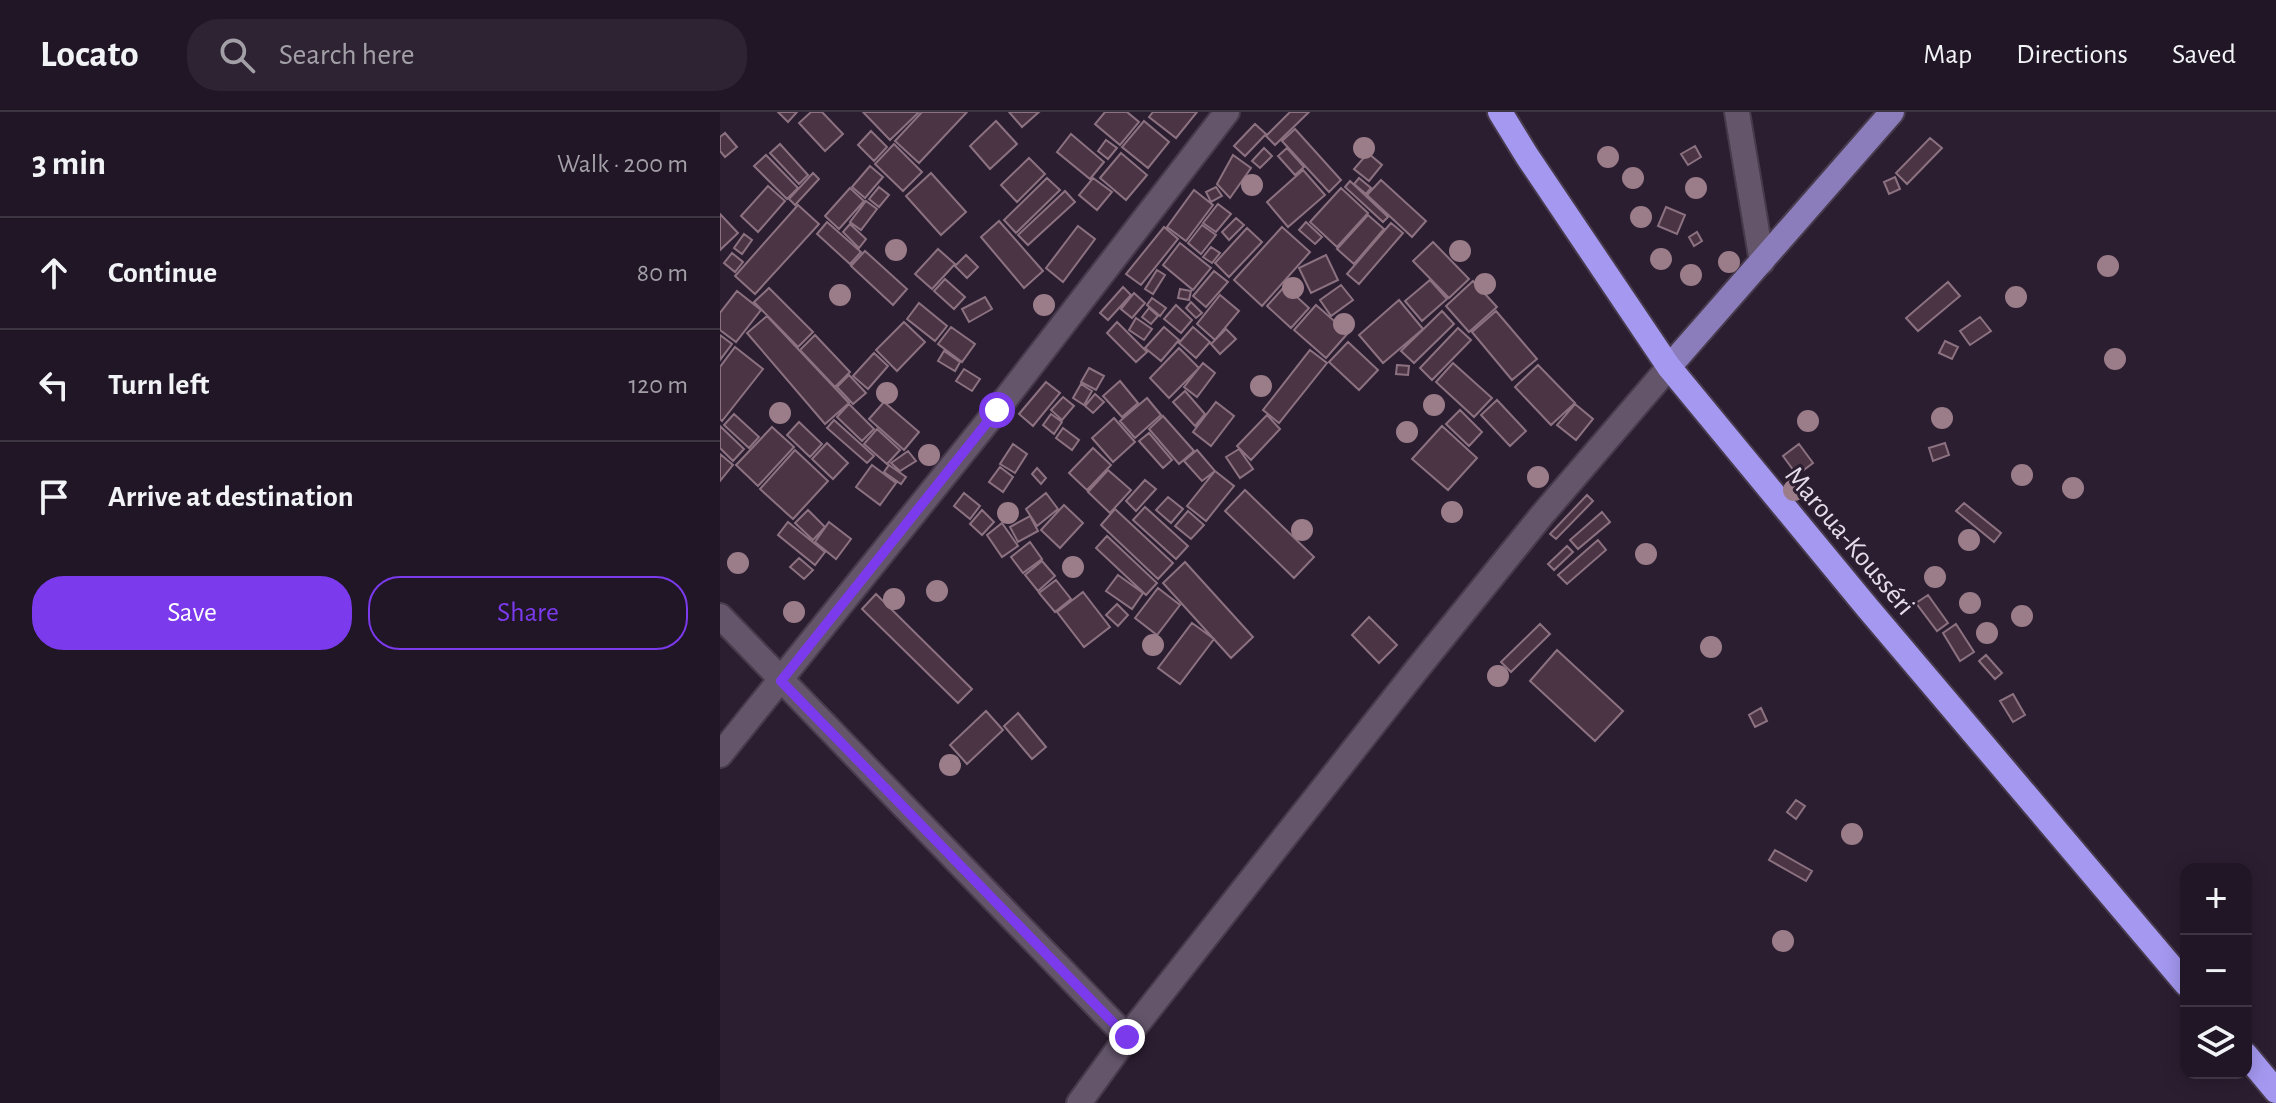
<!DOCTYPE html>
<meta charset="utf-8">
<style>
:root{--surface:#201625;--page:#2d2332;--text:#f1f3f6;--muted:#a29fa7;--line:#3d3542;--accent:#7c3aed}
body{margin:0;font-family:"Alegreya Sans",sans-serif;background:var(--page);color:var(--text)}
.controls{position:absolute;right:24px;bottom:24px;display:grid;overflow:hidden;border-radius:16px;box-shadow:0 4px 20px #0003}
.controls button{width:72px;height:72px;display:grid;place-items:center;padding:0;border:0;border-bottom:2px solid var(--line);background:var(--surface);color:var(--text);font:40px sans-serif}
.stop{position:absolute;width:24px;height:24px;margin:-18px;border:6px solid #7c3aed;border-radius:50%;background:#fff}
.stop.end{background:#7c3aed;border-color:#fff;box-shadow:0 2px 8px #0008}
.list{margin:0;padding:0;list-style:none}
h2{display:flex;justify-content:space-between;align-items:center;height:104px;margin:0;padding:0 32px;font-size:34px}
h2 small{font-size:26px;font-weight:400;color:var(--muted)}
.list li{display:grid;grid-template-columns:52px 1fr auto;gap:24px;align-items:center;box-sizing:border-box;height:112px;padding:0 32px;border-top:2px solid var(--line)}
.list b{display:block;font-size:30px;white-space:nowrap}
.list em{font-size:26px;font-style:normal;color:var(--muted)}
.actions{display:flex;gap:16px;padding:24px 32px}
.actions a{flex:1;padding:18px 0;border:2px solid var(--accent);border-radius:32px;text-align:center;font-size:28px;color:var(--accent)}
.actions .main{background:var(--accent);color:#fff}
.icon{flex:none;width:44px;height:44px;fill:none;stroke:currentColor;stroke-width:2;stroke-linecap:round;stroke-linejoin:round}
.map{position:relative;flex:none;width:1556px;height:991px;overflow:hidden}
header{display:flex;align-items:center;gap:48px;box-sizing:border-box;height:112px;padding:0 40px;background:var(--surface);border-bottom:2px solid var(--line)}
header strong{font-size:38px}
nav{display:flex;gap:44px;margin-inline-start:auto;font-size:28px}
.search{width:560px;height:72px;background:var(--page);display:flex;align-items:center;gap:20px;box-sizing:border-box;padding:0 28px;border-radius:32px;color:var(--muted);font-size:30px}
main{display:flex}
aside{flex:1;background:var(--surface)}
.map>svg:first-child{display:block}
.building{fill:#4b3443;stroke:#8c7281;stroke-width:2}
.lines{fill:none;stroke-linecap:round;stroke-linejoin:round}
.minor-casing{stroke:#463a4b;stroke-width:28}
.major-casing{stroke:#463a4b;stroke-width:28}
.highway-casing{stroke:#463a4b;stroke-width:28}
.minor{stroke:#64556b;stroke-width:24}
.major{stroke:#8b7dbb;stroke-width:24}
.highway{stroke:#a598f1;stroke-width:24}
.tree{fill:#9b7d89}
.route{stroke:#7c3aed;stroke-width:10}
.labels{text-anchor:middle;stroke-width:6;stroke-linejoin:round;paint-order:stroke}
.street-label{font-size:28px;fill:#e6ddea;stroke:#2b1e31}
</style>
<header>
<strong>Locato</strong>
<div class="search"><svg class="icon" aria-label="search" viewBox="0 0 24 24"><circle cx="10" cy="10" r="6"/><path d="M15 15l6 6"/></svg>Search here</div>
<nav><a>Map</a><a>Directions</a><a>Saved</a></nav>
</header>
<main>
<aside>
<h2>3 min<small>Walk · 200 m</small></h2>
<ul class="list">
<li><svg class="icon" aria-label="ahead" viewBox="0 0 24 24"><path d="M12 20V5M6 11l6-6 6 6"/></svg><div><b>Continue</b></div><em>80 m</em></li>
<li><svg class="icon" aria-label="left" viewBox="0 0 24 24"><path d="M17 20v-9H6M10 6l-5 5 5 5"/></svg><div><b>Turn left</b></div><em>120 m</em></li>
<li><svg class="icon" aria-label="arrive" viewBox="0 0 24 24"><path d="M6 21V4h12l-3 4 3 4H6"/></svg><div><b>Arrive at destination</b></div></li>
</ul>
<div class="actions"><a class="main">Save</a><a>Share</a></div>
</aside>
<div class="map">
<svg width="1556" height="991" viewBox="0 0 1556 991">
<rect width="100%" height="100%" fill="#2b1e31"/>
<path class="building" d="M58 0H77L68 10Z
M91 0H102L123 22 105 39 79 11Z
M143 0H199L170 28Z
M202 0H247L199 51 175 29Z
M289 0H319L302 15Z
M385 0H407L419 10 400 33 375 12Z
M433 0H477L456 26 429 5Z
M570 0H589L555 33 546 24Z
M276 9 297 32 270 57 250 34Z
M424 9 449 30 428 56 402 35Z
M535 12 546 22 525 44 514 34Z
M575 17 621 68 609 80 562 29Z
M151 19 167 35 154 49 138 33Z
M5 21 17 35 5 45 0 39V25Z
M351 22 384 50 370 67 337 40Z
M1210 26 1222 36 1187 72 1176 61Z
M386 28 397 36 388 47 378 39Z
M60 32 88 63 79 72 50 41Z
M174 32 202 60 183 79 155 52Z
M975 34 981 45 968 53 961 42Z
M544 36 552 44 540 56 532 49Z
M567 36 584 55 575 63 558 44Z
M401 41 427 63 406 88 380 66Z
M648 41 662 53 649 69 634 57Z
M46 43 78 76 67 87 34 54Z
M513 43 531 56 510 86 497 72Z
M309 46 325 62 297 90 281 73Z
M150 54 163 65 145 86 132 75Z
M583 58 605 83 568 115 547 90Z
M93 61 99 67 75 93 69 87Z
M211 61 246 100 221 123 186 84Z
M1175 65 1180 77 1169 82 1164 70Z
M327 66 340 78 296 121 284 108Z
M373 66 392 80 377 98 359 83Z
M639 66 651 76 646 82 634 72Z
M661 68 706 109 692 125 647 83Z
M630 69 668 105 663 110 625 75Z
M48 74 65 89 38 120 21 104Z
M159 75 169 83 159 95 149 87Z
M496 75 502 84 491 90 486 80Z
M130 76 144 89 119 117 105 104Z
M621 76 648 101 617 135 590 110Z
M474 78 493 93 466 129 447 115Z
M345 79 355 90 308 133 298 123Z
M146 89 157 97 141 118 130 110Z
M498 92 511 102 496 120 483 111Z
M78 93 99 112 35 182 15 164Z
M946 95 965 103 957 122 938 114Z
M0 102 18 121 0 138Z
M648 103 664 117 634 152 617 137Z
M516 106 524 113 509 128 502 120Z
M279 109 323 159 304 176 261 125Z
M107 110 141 140 130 152 97 122Z
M586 110 602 125 595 132 579 118Z
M671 111 683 121 639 172 627 162Z
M130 112 146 127 139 136 123 120Z
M482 113 496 123 481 142 468 131Z
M358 114 375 127 343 170 326 156Z
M444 115 458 127 421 173 406 162Z
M562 115 590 140 542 194 514 168Z
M527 116 542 130 509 165 495 151Z
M977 120 982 129 974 134 969 125Z
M24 122 32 128 22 142 14 136Z
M713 130 749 167 729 186 693 149Z
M460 131 491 156 473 178 443 153Z
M491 135 500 141 492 151 483 145Z
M218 137 235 152 212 177 195 162Z
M145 139 187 177 173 193 131 154Z
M12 141 23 150 15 160 4 151Z
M246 143 258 155 247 166 235 154Z
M606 143 618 168 591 181 579 156Z
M437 158 445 163 433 182 425 177Z
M494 159 508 170 486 195 473 184Z
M225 167 245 185 234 197 214 179Z
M710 168 727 187 702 209 685 189Z
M753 169 777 195 749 220 726 194Z
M1228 170 1240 184 1198 219 1186 206Z
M621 173 633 188 611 204 600 188Z
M565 174 589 196 571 216 547 194Z
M403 175 411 183 388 208 380 201Z
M49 176 93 220 78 235 34 190Z
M460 177 471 179 469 188 458 186Z
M17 179 41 198 16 230 0 218V201Z
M414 181 425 191 412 206 401 197Z
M500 183 519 199 495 228 477 212Z
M265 185 272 197 249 210 242 197Z
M432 186 446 196 440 204 427 193Z
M679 188 703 217 663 251 639 223Z
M471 190 482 201 476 206 466 196Z
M199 191 227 214 215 229 187 207Z
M456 193 472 208 461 221 444 207Z
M596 193 628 221 606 246 574 218Z
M429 196 438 204 431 212 422 205Z
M722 199 734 212 694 251 681 239Z
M776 199 817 247 792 268 752 220Z
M47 204 129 291 105 312 27 221Z
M1260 205 1271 219 1250 233 1240 219Z
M416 206 432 217 424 228 409 218Z
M184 210 205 230 177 259 156 238Z
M397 210 427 240 416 250 387 221Z
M231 215 255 232 242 250 218 232Z
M444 215 459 228 441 249 425 236Z
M473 215 490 230 476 246 459 231Z
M738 216 751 228 712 268 700 256Z
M506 217 516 227 500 242 491 232Z
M0 223 12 232 0 248Z
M95 223 130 260 115 275 80 238Z
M1225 229 1238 235 1232 247 1219 241Z
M628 230 658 258 639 278 609 250Z
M15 235 43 257 2 309 0 307V255Z
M459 236 479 256 449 286 430 266Z
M590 238 607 251 559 311 543 298Z
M224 239 240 250 235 259 218 249Z
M154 241 168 254 148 277 133 264Z
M483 251 495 261 477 285 464 275Z
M733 251 772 286 754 305 716 270Z
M677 253 689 254 688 263 676 262Z
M818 253 855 291 831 313 795 275Z
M369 256 384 264 376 278 361 270Z
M244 257 260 267 252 279 236 269Z
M129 263 146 281 133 292 117 275Z
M400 269 418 291 402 305 383 284Z
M326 270 340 281 313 314 299 302Z
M361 272 372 279 364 293 353 286Z
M465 279 485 302 475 314 453 290Z
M375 282 384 290 373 301 365 294Z
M343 285 354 294 342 308 331 298Z
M427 286 441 303 415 326 400 309Z
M777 288 806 319 790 334 761 303Z
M164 290 199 320 184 338 149 307Z
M496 290 514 304 491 334 473 320Z
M129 292 154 317 142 329 117 305Z
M855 292 873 307 856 328 837 313Z
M740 298 762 320 749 334 726 312Z
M14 302 39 325 29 336 4 313Z
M331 302 342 310 334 322 323 313Z
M547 303 560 317 531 348 517 334Z
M443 304 474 339 459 352 429 317Z
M394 306 415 330 393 350 372 326Z
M114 308 154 344 147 351 107 316Z
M79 310 102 332 90 345 67 323Z
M0 314 24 337 13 349 0 336Z
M722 314 757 346 728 378 692 347Z
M52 315 74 335 38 374 16 353Z
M343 316 359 328 352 338 336 326Z
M157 317 180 338 167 352 144 332Z
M429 321 452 348 443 356 419 329Z
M107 331 128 351 113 367 92 347Z
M1225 331 1229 343 1213 349 1209 336Z
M293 332 307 342 295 361 280 352Z
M1079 332 1093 351 1077 363 1063 344Z
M373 336 391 353 367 378 349 361Z
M519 337 533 357 520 366 506 345Z
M75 338 108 369 73 407 40 377Z
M477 338 495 359 482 369 464 349Z
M188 339 196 349 180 359 171 351Z
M0 342 13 353 0 369Z
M152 353 176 371 160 393 136 375Z
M169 353 186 365 181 372 164 360Z
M280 355 293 365 283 380 269 370Z
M317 356 326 366 321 372 312 362Z
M388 358 411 378 390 401 368 380Z
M495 359 514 374 486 409 467 394Z
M425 368 436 377 416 399 406 389Z
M525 378 594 445 574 466 505 399Z
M244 381 260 394 250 407 234 394Z
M326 381 338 397 317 414 306 397Z
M867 383 873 389 836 427 830 422Z
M448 385 463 397 451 411 436 398Z
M1244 391 1281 421 1274 430 1236 399Z
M344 393 363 411 340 436 321 418Z
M425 395 468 434 456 447 413 408Z
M395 397 453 451 438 467 381 413Z
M88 398 105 415 93 428 75 411Z
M262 398 274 410 262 423 250 412Z
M468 399 484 413 471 427 455 414Z
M882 400 890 410 858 437 850 428Z
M310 404 318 419 298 430 290 415Z
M68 410 105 440 95 453 58 423Z
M109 410 131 427 116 447 95 430Z
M282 411 298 434 282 445 267 423Z
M387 424 437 471 426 483 376 436Z
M878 428 886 438 847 472 838 463Z
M310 430 322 447 303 461 291 445Z
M847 434 853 440 834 458 828 452Z
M79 446 93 458 84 467 70 455Z
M322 449 335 464 318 479 305 463Z
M465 450 533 525 511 546 443 471Z
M398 463 423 481 412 497 386 479Z
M336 468 351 487 335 500 319 481Z
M438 476 460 493 437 523 415 506Z
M363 480 390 515 364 535 337 500Z
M156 482 252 577 238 591 142 497Z
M1208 483 1228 511 1217 519 1196 491Z
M397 492 408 503 398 514 386 503Z
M649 505 677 533 659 551 632 523Z
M472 511 494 527 460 572 438 556Z
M820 512 830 522 791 560 781 550Z
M1236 512 1254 540 1240 549 1223 521Z
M837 538 903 599 875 629 810 569Z
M1266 543 1282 561 1275 567 1259 549Z
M1293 582 1305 603 1293 610 1280 589Z
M1041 596 1047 609 1035 615 1029 603Z
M266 599 283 618 247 652 230 633Z
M298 601 326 635 312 647 284 614Z
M1076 688 1085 694 1076 707 1067 700Z
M1055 738 1092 759 1086 769 1049 748Z"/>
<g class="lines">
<defs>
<path id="minor" d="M1017 0 1042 150
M0 504 407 925
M0 643 277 298 507 0
M359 991 407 925 698 556 822 403 949 255"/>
<path id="major" d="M949 255 1172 0"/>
<path id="highway" d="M780 0 807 44 949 255 1146 494 1466 872
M1526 943 1556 979"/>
</defs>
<use href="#minor" class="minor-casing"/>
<use href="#major" class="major-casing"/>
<use href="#highway" class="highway-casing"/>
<use href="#minor" class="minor"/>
<use href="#major" class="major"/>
<use href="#highway" class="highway"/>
</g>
<g class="tree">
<circle cx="644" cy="36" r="11"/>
<circle cx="888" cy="45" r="11"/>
<circle cx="913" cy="66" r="11"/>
<circle cx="532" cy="73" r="11"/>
<circle cx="976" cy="76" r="11"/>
<circle cx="921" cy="105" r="11"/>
<circle cx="176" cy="138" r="11"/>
<circle cx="740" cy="139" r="11"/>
<circle cx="941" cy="147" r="11"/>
<circle cx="1009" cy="150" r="11"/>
<circle cx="1388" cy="154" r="11"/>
<circle cx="971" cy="163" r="11"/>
<circle cx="765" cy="172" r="11"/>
<circle cx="573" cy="176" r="11"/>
<circle cx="120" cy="183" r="11"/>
<circle cx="1296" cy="185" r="11"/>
<circle cx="324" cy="193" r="11"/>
<circle cx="624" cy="212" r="11"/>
<circle cx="1395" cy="247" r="11"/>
<circle cx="541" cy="274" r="11"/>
<circle cx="167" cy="281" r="11"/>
<circle cx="714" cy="293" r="11"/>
<circle cx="60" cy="301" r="11"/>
<circle cx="1222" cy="306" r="11"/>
<circle cx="1088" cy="309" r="11"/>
<circle cx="687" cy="320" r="11"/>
<circle cx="209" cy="343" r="11"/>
<circle cx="1302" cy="363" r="11"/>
<circle cx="818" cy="365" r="11"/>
<circle cx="1353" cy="376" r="11"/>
<circle cx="1074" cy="378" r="11"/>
<circle cx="732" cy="400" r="11"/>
<circle cx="288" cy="401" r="11"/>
<circle cx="582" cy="418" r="11"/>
<circle cx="1249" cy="428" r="11"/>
<circle cx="926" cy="442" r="11"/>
<circle cx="18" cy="451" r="11"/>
<circle cx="353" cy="455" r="11"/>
<circle cx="1215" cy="465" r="11"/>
<circle cx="217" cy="479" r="11"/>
<circle cx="174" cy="487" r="11"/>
<circle cx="1250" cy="491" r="11"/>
<circle cx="74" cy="500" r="11"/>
<circle cx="1302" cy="504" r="11"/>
<circle cx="1267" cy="521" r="11"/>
<circle cx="433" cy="533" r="11"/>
<circle cx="991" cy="535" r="11"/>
<circle cx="778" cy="564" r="11"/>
<circle cx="230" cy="653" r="11"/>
<circle cx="1132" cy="722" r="11"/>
<circle cx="1063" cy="829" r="11"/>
</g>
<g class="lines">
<path class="route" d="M277 298 61 569 407 925"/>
</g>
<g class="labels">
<g class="street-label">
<text transform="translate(1131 428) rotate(50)" y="10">Maroua-Kousséri</text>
</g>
</g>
</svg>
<div class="controls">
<button>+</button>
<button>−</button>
<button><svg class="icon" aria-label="layers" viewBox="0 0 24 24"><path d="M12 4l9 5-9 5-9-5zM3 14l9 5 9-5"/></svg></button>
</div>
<div class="stop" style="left:277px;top:298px"></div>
<div class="stop end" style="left:407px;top:925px"></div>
</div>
</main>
